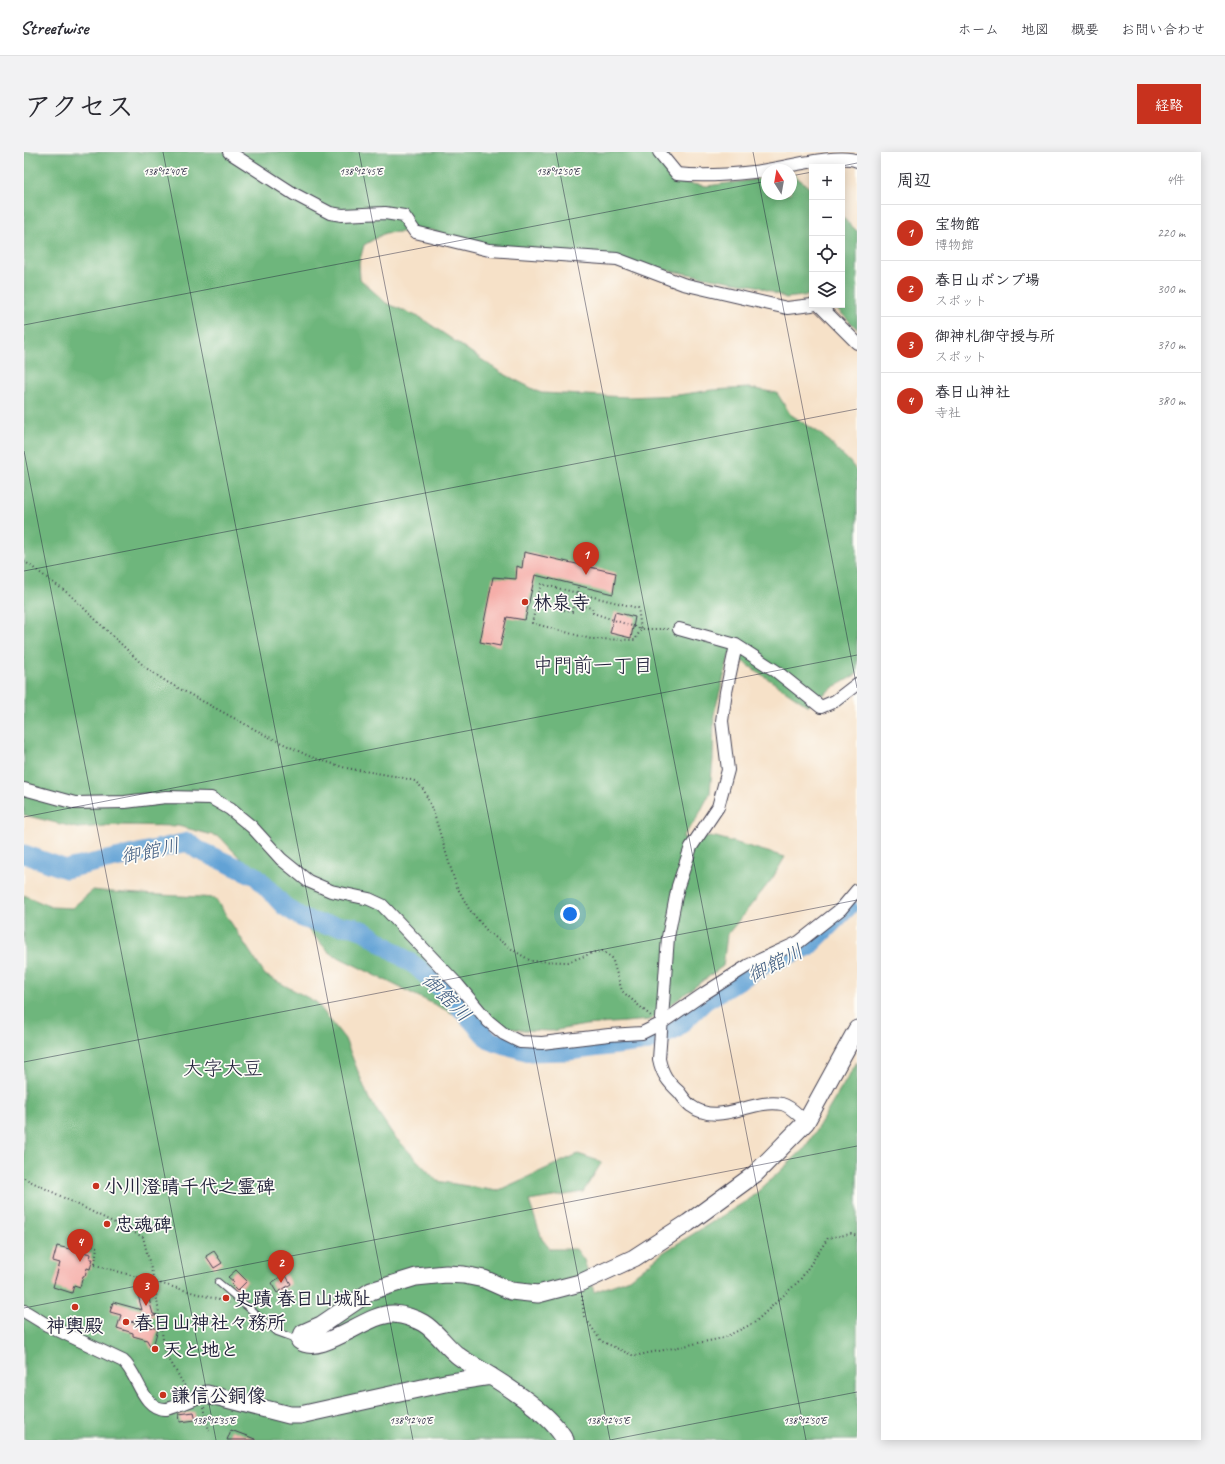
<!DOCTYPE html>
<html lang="ja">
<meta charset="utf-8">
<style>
:root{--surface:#fff;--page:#f2f2f3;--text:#2b2b33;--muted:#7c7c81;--line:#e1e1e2;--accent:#c8321e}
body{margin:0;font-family:Caveat,"Klee One",sans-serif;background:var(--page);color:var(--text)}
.controls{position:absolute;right:12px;top:12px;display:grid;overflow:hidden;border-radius:0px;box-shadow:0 2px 10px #0003}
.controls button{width:36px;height:36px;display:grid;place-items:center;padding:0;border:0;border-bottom:1px solid var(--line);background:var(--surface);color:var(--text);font:20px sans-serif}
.compass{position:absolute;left:737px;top:12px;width:36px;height:36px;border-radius:50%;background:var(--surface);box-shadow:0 2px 10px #0003;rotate:349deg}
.you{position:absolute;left:546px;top:762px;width:14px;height:14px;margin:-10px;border:3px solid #fff;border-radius:50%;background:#1a73e8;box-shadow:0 0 0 6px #1a73e833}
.badge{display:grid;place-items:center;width:26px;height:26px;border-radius:50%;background:var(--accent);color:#fff;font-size:13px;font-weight:700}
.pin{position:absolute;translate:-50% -33px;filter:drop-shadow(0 1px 2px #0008)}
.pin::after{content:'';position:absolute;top:21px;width:14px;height:12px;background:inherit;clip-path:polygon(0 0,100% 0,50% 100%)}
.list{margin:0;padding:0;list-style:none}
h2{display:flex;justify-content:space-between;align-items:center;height:52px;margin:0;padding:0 16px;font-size:17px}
h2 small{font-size:13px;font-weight:400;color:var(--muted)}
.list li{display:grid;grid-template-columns:26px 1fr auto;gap:12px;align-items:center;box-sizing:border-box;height:56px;padding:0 16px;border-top:1px solid var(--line)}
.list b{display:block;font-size:15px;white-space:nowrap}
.list p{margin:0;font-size:13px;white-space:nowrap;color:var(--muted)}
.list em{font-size:13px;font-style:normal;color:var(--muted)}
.icon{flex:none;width:22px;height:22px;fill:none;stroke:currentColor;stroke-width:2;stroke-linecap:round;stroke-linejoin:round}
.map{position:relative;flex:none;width:833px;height:1288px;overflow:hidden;border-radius:0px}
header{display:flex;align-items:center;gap:24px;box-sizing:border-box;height:56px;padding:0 20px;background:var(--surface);border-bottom:1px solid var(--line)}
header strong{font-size:19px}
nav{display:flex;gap:22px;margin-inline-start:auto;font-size:14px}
.intro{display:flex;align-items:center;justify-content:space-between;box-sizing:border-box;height:96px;padding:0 24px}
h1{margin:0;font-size:28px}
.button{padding:10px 18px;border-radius:0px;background:var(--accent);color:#fff;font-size:14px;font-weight:700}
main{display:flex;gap:24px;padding:0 24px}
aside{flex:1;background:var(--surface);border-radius:0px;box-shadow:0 2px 10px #0003}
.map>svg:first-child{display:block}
.forest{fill:#6eb67b;stroke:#486c5b}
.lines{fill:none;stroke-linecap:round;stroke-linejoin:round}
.river{stroke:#62a2d5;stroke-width:19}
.building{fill:#f5aea9}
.lane-casing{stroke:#423f50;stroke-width:8}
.street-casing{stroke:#423f50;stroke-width:14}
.secondary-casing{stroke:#423f50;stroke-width:19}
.path{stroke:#423f50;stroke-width:2;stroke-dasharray:1 3;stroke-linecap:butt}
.lane{stroke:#fff;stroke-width:6}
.street{stroke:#fff;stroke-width:12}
.secondary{stroke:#fff;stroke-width:17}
.ticks{fill:none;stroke:#22223b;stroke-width:1;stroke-opacity:0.45}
.poi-dot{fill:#c8321e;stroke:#fdfcf7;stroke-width:1.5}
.labels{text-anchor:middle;stroke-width:3.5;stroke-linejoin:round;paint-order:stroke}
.poi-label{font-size:19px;font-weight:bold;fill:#22223b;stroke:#fdfcf7;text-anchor:start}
.neighbourhood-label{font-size:20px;fill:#22223b;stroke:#fdfcf7}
.water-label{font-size:20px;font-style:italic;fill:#3f5c80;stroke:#fdfcf7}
.ticks-label{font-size:10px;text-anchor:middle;fill:#22223b;stroke:#fdfcf7;stroke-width:3.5;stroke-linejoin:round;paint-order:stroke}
</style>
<header>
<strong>Streetwise</strong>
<nav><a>ホーム</a><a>地図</a><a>概要</a><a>お問い合わせ</a></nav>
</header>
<div class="intro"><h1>アクセス</h1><a class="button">経路</a></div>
<main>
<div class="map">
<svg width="833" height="1288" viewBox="0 0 833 1288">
<rect width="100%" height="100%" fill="#fdfcf7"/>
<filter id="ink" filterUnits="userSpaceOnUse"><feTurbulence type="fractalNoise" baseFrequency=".025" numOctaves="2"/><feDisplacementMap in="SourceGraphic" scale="8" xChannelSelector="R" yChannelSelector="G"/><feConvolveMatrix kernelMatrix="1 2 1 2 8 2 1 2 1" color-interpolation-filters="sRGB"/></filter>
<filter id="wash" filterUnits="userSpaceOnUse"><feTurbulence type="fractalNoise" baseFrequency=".012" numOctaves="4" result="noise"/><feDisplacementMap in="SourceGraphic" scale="16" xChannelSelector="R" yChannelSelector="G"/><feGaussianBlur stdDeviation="0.9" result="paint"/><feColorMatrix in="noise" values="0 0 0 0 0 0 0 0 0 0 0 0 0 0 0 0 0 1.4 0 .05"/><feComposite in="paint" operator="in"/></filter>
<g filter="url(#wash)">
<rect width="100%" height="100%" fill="#f6e1c8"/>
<path class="forest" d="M0 0H643L652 30 683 34 743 26V42H767V22H769L788 38V143L762 146 733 134 543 101 460 94 407 78 361 81 340 93 335 111 336 127 362 151 397 166 476 220 517 241 603 245 654 243 688 238 725 236 753 241 766 262 797 282 825 309 833 319V522L810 535 784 554 706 501 690 562 689 607 686 641 673 666 658 686 692 685 761 705 748 727 703 783 699 814 626 868 562 873 528 879 497 878 442 868 306 801 196 685 154 674 94 673 53 676 0 663Z
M818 65 833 79V177L809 153H818Z
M69 738C109 743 150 743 191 746L241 823 292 850 321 887 345 947 370 984 413 1029 473 1039 554 1002 578 1010 559 1040 505 1049 518 1087 526 1097H552L560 1108 570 1140 606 1127 640 1100 727 1046 782 995 833 910V1288H0V743L27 755 48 756Z"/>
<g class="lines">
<path class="river" d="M0 702 42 717 164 690 174 698 232 724 260 754 280 767 297 772 329 775 340 779 393 815 425 843 465 888 505 900 544 899 625 889 651 878 681 849 742 812 784 795 824 755"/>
</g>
<g id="blocks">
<path class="building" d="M500 400 592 421 589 442 511 423 501 468 483 465 476 494 456 490 469 425 492 427 493 414 498 416Z
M591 460 611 465 607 486 586 481Z
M33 1094 67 1102 66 1107H69L66 1117 63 1116 61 1124H59L56 1135 50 1133 48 1141 29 1135 36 1111 29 1109Z
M190 1099 198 1111 190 1116 182 1104Z
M212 1118 223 1129 213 1139 207 1133 210 1130 204 1125Z
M261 1122 267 1132 253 1141 247 1131Z
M123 1140 129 1162 134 1163 107 1170 134 1177 128 1198 123 1188 109 1184V1181L93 1176 97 1163 86 1160 89 1150 118 1158 114 1143Z
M170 1260 172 1268 156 1270 155 1262Z
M207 1278 231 1287V1288H203Z"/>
</g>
</g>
<g filter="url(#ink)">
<use href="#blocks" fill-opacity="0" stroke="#423f50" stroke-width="1"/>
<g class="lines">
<defs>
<path id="lane" d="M194 1130 253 1180 275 1188"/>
<path id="street" d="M205 0 270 42 306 61 318 63 361 61 380 64 391 80 465 98 593 107 659 132 763 156 788 153
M635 0 653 22C679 25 703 23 729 20 752 18 815 0 833 9
M795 153 833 191
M655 477 712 493 752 519 797 555 811 549 833 532
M712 493 702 540 698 569 704 618 694 655 667 695 654 734 644 785 635 907C638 922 644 930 655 940 659 945 662 950 667 954 695 975 728 946 758 952 767 954 776 965 782 970
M0 637 51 651 101 650 142 645 187 646 206 657 228 675 257 707 284 729 307 739 345 747 358 753 434 833 464 869 480 882 496 890 518 891 585 883 618 881 636 872 681 841 725 813 775 790 817 757 833 738
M0 1159 23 1173 99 1209C114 1221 118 1258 142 1257 151 1256 173 1245 183 1242"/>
<path id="secondary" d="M183 1242 265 1263H276L421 1231 467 1224
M541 1288C527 1262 486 1236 460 1220 451 1214 440 1209 432 1202 421 1193 411 1178 399 1171 390 1166 379 1163 370 1162 344 1160 297 1205 276 1189L279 1181 297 1173 347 1139 392 1125 422 1122 440 1123 460 1127 487 1139 514 1142 556 1131 610 1106 664 1071 731 1022 782 970 833 877"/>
</defs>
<use href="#lane" class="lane-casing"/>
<use href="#street" class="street-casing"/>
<use href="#secondary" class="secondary-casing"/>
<path class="path" d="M0 409 45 442 122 516 143 530 243 584 287 605 322 616 376 625 391 629 400 638 410 662 432 733 445 757 464 780 489 798 507 809 544 810 571 800 579 799 588 806 598 839 628 865
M513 451 548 460 549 452 568 456 569 461 617 477 614 456 517 432 508 471 567 487 611 488 617 477H645
M552 452 554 434
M0 1026 119 1085 130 1129 141 1200 163 1238
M61 1086V1090L73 1095 71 1111
M71 1113 206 1151
M558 1144 560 1164 577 1189 610 1204 699 1186 730 1171 776 1128 804 1086 827 1082 833 1084
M180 1255 185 1279"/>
<use href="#lane" class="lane"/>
<use href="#street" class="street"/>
<use href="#secondary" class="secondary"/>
</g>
</g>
<path class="ticks" d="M139 0 389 1288M335 0 586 1288M532 0 782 1288M729 0 833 536M813 15 833 11M767 24 788 20M0 173 743 29M0 299 192 1288M0 419 833 257M0 665 833 503M0 910 833 748M0 1156 833 994M586 1288 833 1240"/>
<g class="poi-dot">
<circle cx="501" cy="450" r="4"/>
<circle cx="72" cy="1034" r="4"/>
<circle cx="83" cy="1072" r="4"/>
<circle cx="202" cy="1146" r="4"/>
<circle cx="51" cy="1155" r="4"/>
<circle cx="102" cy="1170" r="4"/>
<circle cx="131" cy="1197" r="4"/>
<circle cx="139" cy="1243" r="4"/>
</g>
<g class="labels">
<g class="poi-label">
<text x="509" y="457">林泉寺</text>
<text x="80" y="1041">小川澄晴千代之霊碑</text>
<text x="91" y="1079">忠魂碑</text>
<text x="210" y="1153">史蹟 春日山城阯</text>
<text x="110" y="1177">春日山神社々務所</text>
<text x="51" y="1180" text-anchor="middle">神輿殿</text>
<text x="139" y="1204">天と地と</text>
<text x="147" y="1250">謙信公銅像</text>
</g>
<g class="neighbourhood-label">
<text x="569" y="520">中門前一丁目</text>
<text x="199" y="923">大字大豆</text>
</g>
<g class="water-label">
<text transform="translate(126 699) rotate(-12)" y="7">御館川</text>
<text transform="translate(751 811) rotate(-27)" y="7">御館川</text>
<text transform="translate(423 845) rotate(45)" y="7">御館川</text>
</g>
</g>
<g class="ticks-label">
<text x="141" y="23">138°12'40"E</text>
<text x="337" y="23">138°12'45"E</text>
<text x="534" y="23">138°12'50"E</text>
<text x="190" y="1272">138°12'35"E</text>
<text x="387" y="1272">138°12'40"E</text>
<text x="584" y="1272">138°12'45"E</text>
<text x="781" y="1272">138°12'50"E</text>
</g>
</svg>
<div class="controls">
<button>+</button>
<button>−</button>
<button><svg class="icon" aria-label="locate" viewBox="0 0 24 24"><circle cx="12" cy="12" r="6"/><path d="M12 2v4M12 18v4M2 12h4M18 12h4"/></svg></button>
<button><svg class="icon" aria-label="layers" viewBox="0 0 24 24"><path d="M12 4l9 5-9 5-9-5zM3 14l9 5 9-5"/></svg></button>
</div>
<svg class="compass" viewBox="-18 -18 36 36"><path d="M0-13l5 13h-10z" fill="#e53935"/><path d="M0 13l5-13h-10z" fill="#7c7c81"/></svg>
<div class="you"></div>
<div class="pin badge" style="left:562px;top:423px">1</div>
<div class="pin badge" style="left:257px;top:1131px">2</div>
<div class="pin badge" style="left:122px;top:1154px">3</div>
<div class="pin badge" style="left:56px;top:1110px">4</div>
</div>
<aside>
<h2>周辺<small>4件</small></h2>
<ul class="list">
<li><span class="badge">1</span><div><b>宝物館</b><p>博物館</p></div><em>220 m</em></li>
<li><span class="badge">2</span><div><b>春日山ポンプ場</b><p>スポット</p></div><em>300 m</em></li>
<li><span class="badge">3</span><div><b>御神札御守授与所</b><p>スポット</p></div><em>370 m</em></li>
<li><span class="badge">4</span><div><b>春日山神社</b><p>寺社</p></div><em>380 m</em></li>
</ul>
</aside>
</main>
